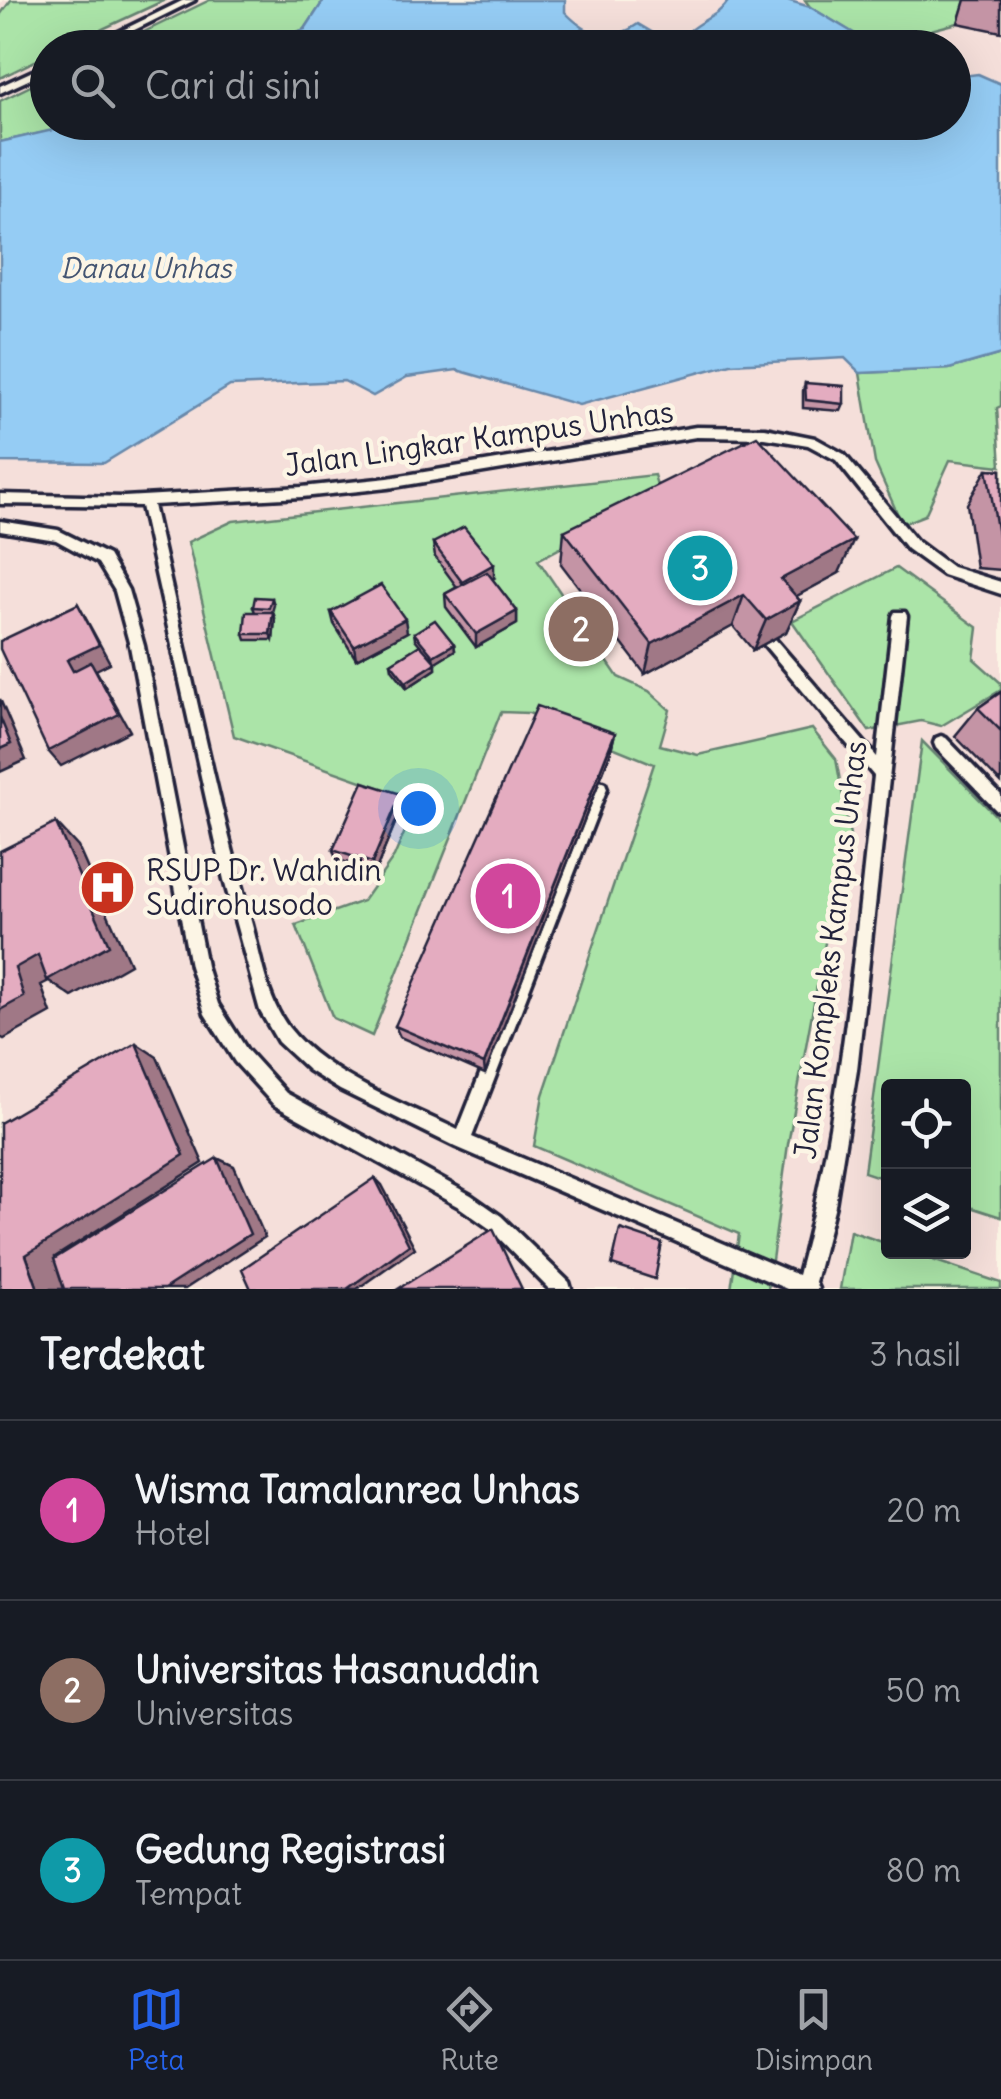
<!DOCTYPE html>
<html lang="id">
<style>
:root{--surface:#171b24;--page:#20242c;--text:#f1f3f6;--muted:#9ea1a6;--line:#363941;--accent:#2563eb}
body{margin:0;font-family:Delius,sans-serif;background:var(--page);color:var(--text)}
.controls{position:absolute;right:30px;bottom:30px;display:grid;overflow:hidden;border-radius:10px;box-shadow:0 10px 40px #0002}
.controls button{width:90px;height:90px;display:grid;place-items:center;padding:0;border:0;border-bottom:2px solid var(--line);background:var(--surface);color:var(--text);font:50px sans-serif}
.you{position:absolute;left:418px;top:808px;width:35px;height:35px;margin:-25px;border:8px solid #fff;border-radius:50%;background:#1a73e8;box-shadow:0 0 0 15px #1a73e833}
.badge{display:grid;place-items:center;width:65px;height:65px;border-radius:50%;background:var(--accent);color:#fff;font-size:32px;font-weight:700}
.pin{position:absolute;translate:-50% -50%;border:5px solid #fff;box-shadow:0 2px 10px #0006}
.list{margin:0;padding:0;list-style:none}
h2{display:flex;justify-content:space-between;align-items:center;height:130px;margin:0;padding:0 40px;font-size:42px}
h2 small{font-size:32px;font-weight:400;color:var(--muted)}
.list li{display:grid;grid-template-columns:65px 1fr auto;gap:30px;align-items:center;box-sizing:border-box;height:180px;padding:0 40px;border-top:2px solid var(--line)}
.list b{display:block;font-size:38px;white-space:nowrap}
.list p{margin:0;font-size:32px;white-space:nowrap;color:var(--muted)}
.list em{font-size:32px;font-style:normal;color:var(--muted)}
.icon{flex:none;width:55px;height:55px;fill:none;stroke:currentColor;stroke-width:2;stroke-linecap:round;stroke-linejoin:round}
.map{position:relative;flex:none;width:1001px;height:1289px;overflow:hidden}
.search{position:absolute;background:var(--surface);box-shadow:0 10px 40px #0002;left:30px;right:30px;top:30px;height:110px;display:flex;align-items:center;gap:25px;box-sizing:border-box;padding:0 35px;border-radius:55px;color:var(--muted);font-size:38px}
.sheet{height:670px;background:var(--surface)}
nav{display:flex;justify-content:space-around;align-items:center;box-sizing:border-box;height:140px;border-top:2px solid var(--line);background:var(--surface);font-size:28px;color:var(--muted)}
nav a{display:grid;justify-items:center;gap:5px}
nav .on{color:var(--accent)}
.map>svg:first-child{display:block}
.built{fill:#f5dfda;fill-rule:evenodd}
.green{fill:#abe4a8;stroke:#668372;stroke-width:2.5}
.water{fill:#95ccf4;stroke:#6788aa;stroke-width:2.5}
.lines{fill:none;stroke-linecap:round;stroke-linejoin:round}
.service-casing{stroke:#22223b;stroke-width:7}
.service{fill:#fcf5e5;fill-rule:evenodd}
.wall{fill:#c494a5;stroke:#22223b;stroke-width:2.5}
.shaded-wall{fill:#a07886;stroke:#22223b;stroke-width:2.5}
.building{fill:#e4acc0;stroke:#22223b;stroke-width:2.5}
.labels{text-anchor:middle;stroke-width:9;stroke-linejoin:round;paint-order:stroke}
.far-water-label{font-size:28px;font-style:italic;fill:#445572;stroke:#fcf5e5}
.street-label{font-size:30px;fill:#22223b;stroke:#fcf5e5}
.poi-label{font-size:30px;fill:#22223b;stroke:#fcf5e5;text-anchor:start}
</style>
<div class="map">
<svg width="1001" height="1289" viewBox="0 0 1001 1289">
<rect width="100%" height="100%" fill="#fcf5e5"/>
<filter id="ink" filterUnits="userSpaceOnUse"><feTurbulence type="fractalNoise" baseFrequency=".01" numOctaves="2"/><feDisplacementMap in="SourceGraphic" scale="20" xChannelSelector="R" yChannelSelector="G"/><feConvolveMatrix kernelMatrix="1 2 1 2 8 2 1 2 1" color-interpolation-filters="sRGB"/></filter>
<g filter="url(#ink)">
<path class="built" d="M3 0H1001V1289H0V4ZM48 48H954V122H48ZM888 1086H964V1252H888Z"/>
<path class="green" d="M11 0H165L64 47 48 48 47 55 0 78V15Z
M210 0H324L305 29 256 47 111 48Z
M805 0H965L958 23 927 31 901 48 876 47 810 7Z
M47 78 48 122 88 123 0 142V101Z
M1001 354V406L997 408 1001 466 950 460 925 515 902 524 875 463 860 373 949 369Z
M654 475 660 495 538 560 618 677 649 691 670 710 660 745 698 755 812 729 836 759 850 835 831 910 788 1144 768 1289H731L739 1234 534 1146 543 1095 654 764 529 713 501 712 372 1036 333 1018 296 925 363 901 394 857 418 801 234 736 188 542 233 521Z
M896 568 978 628 974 659 1001 683V690L941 726 921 721 869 731 792 621Z
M922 741 1001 821V1217L964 1205V1086H888V1180L864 1172Z
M850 1231 888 1244V1252H909L1001 1283V1289H840Z"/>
<path class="water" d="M324 0H565V12C588 36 610 44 638 24L655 34 688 32C702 19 719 16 729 0H787L810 7 877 47H256L305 29Z
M978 74 1001 84V354L949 369 860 373 845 358 731 364 579 405 457 370 407 377 373 396 344 381 230 386 104 463 0 462V142L88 122H954V77Z"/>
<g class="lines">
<defs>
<path id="service" d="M184 0H195L98 48H86Z
M48 64V71L0 93V86Z
M696 427 765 428 815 438 844 454 917 541 952 567 1001 582V594L943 575 907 549 836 460 808 445 765 438 696 437 388 488 302 497 153 505C185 644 213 784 251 921 261 956 266 999 289 1028 325 1075 405 1104 458 1130L593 788 595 783 600 781 605 783 607 788 472 1137 798 1275C842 1112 855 943 874 776L751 629 753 625H763L877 757 893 616 895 612H905L907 616 857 1070 835 1205 815 1282 818 1289H787L456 1147 340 1090 308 1070 278 1042 260 1011 224 880 141 506 0 504V494L124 497 302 487 388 478Z
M0 521 58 530 108 555 128 590 144 646 206 966 218 1004 247 1050 286 1093 471 1195 501 1216 569 1282 571 1289H549L489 1228 459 1207 274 1105 235 1062 205 1014 190 966 130 646 115 591 98 563 56 540 0 531Z
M941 736 946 738 1001 795V812L996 810 936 748 934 743 936 738Z"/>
</defs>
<use href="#service" class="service-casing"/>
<use href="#service" class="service"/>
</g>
<path class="wall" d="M965 0H1001V32L958 23Z
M805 383 844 404 841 411 803 408V391Z
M987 469 1001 470V570L976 568 967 504Z
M564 531 839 573 796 596 800 601 786 632 753 650 733 626 645 674 561 564Z
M433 543 494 578 492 579 517 611V624L476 647 446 607 445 594 457 587 435 557Z
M272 598 274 605 272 612 275 618 273 640H246L244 634 255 612 253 607Z
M331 612 407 632 356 659 334 624Z
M414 633 454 644 455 650 435 662 436 669 407 688 392 669 391 663 420 645 415 639Z
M1001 692V783L955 736 978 708Z
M615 733 610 754 485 1074 400 1037 395 1026Z
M403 804 375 872 336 859 333 850Z"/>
<path class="shaded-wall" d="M854 540 839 573 769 611 781 579Z
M494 564V578L463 595 462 582Z
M744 595 733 626 645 674 652 644Z
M800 601 786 632 753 650 766 620Z
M78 604 110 663 96 670 130 731 61 766 48 751Z
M517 611V624L476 647V634Z
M273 612 275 618 273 640 270 634Z
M405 619 407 632 356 659 354 646Z
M454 644 455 650 434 663 433 656Z
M436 663V669L407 688 406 682Z
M0 699 26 760 0 772Z
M615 733 610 754 485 1074 484 1064Z
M401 794 403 804 375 872 372 863Z
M56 823 78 847 130 964 72 997 49 981 41 985 51 1013 4 1039 0 1037V1010L15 968Z
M136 1043 157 1057 203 1163 55 1257 67 1289H38L26 1255Z
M217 1158 234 1166 265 1237 185 1289H164Z
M375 1178 382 1185 415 1248 357 1289H347Z"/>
<path class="building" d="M805 383 844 386V404L806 400Z
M757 436 854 540 781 579 800 601 766 620 744 595 652 644 564 531Z
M987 469 1001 470V536L998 535Z
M464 527 494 564 462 582 433 543Z
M487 572 517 611 476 634 445 594Z
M381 585 405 619 354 646 331 612Z
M255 597 272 598 269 608 253 607Z
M78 604 99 645 67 660 73 671 91 662 119 714 48 751 0 649V641Z
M246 612H273L270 634H244Z
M435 620 454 644 433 656 414 633Z
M420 645 436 663 406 682 391 663Z
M1001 692V731L978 708Z
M537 706 615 733 484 1064 395 1026Z
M0 717 11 744 0 749Z
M363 782 401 794 372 863 333 850Z
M56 823 109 945 47 980 38 955 15 968 24 997 0 1010V851Z
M136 1043 184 1155 26 1255 38 1289H0V1123Z
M217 1158 250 1234 164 1289H64L54 1259Z
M375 1178 409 1245 347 1289H251L242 1269Z
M493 1229 522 1289H398Z
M620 1229 662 1243 655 1279 612 1265Z"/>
</g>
<defs>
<symbol id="hospital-disc" viewBox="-11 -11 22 22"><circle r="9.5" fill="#c8321e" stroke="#fcf5e5"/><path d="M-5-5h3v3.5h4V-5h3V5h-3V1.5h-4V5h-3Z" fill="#fff"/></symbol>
</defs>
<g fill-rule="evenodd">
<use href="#hospital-disc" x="76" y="856" width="63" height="63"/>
</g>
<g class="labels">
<g class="far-water-label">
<text x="146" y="278">Danau Unhas</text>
</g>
<g class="street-label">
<text transform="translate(479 439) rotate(-8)" y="10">Jalan Lingkar Kampus Unhas</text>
<text transform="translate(831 950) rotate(-83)" y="10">Jalan Kompleks Kampus Unhas</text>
</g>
<g class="poi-label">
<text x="146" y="881">RSUP Dr. Wahidin<tspan x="146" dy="34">Sudirohusodo</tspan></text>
</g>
</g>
</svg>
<div class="controls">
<button><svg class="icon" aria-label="locate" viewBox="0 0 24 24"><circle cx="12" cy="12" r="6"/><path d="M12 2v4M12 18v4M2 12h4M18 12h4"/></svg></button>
<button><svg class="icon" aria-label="layers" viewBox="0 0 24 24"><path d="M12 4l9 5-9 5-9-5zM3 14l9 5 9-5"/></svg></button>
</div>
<div class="you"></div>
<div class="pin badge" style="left:508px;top:896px;background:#d1479c">1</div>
<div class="pin badge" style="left:581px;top:629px;background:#8d6e63">2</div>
<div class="pin badge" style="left:700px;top:568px;background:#0f9aa8">3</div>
<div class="search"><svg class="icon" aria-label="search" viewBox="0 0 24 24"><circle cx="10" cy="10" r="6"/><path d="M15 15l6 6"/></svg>Cari di sini</div>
</div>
<section class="sheet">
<h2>Terdekat<small>3 hasil</small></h2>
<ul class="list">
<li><span class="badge" style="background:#d1479c">1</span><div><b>Wisma Tamalanrea Unhas</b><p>Hotel</p></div><em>20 m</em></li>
<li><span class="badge" style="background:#8d6e63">2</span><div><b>Universitas Hasanuddin</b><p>Universitas</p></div><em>50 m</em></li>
<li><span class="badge" style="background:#0f9aa8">3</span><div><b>Gedung Registrasi</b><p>Tempat</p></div><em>80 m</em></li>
</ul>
</section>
<nav>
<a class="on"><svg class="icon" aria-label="map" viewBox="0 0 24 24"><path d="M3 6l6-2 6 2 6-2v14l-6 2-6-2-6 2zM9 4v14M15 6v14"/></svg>Peta</a>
<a><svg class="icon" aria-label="directions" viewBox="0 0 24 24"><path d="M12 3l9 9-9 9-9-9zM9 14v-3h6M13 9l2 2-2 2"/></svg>Rute</a>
<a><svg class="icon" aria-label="saved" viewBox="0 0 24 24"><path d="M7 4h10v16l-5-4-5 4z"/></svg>Disimpan</a>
</nav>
